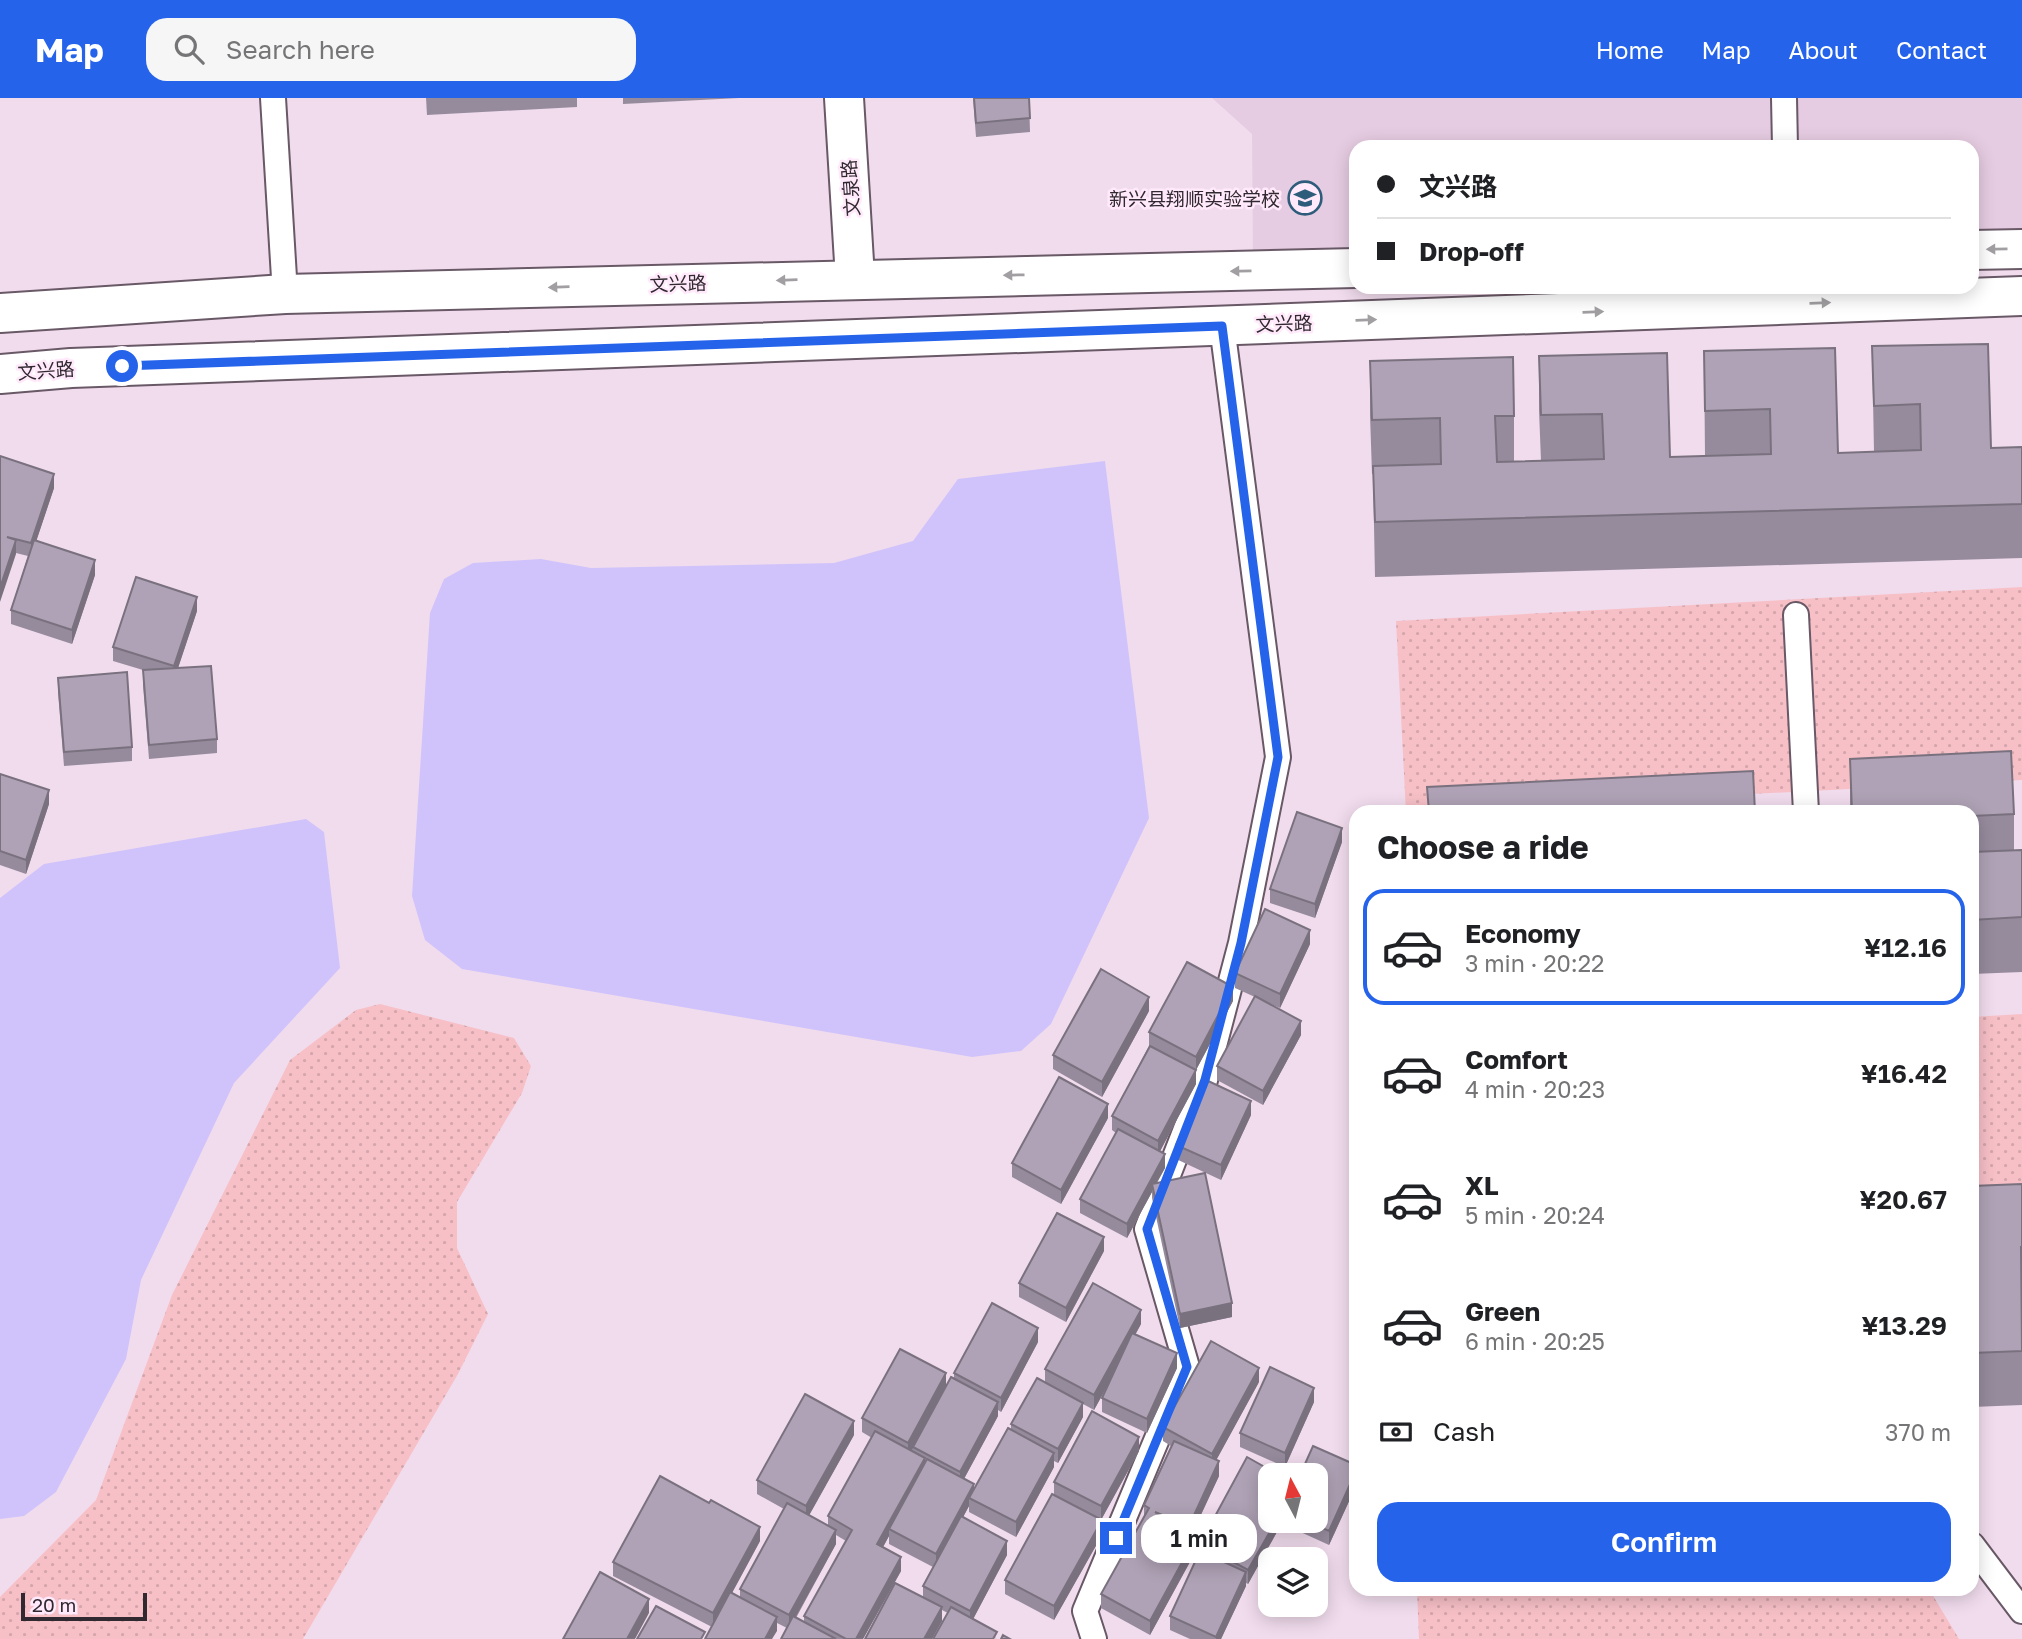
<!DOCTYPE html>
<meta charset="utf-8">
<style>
:root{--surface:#fff;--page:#f6f6f6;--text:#202124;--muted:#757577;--line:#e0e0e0;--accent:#2563eb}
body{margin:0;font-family:"Golos Text","Noto Sans SC",sans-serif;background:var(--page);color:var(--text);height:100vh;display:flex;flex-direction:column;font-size:26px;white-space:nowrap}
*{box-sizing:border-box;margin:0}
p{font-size:23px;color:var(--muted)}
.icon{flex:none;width:38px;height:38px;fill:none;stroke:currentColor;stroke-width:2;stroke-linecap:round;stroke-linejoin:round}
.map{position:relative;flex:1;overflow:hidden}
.panel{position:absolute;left:1349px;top:707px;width:630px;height:791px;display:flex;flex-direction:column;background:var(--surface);border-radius:21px;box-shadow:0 4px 18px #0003}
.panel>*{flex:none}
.guide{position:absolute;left:1349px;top:42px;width:630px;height:154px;border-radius:21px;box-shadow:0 4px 18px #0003;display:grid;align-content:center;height:154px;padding:0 28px;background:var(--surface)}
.needle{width:46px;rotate:353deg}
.buttons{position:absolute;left:1258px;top:1365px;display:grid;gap:14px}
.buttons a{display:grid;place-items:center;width:70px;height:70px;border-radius:14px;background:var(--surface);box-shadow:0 4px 18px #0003;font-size:35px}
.scale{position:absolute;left:21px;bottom:18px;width:126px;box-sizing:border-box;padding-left:7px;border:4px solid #312930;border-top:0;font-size:19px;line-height:24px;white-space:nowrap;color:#312930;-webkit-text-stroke:5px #ffe9fb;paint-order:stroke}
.end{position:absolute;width:32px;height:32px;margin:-16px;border:9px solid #2563eb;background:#fff;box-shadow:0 0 0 4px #fff}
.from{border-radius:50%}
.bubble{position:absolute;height:49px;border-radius:21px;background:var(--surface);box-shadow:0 4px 18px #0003;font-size:23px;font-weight:600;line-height:49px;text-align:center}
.guide b{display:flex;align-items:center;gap:24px;height:66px;font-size:26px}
.guide b+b{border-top:2px solid var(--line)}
.guide i{width:18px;height:18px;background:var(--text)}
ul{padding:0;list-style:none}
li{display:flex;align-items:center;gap:21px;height:116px;margin:0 14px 10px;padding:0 14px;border:4px solid transparent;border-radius:21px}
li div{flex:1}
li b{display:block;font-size:26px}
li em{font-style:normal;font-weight:600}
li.active{border-color:var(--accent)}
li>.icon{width:63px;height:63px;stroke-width:1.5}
h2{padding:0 28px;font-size:32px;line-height:84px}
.pay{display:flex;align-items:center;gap:18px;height:77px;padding:0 28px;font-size:26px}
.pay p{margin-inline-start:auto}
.action{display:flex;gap:14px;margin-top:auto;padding:14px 28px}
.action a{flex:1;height:80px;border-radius:21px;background:var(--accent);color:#fff;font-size:28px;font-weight:600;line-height:80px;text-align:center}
header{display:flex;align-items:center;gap:42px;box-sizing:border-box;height:98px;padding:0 35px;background:var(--accent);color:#fff}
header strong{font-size:33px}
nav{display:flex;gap:38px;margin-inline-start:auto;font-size:24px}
.search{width:490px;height:63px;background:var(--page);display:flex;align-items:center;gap:18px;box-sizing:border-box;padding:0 24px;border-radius:21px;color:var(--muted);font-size:26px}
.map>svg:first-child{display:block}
.built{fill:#e6cce2}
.grass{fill:url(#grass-dots)}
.water{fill:#d0c3fb}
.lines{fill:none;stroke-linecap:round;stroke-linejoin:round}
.service-casing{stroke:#695866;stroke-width:28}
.minor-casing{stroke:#695866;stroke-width:42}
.tertiary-casing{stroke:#695866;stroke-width:42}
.service{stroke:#fff;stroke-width:24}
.minor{stroke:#fff;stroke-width:38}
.tertiary{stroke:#fff;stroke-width:38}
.wall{fill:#968b9d;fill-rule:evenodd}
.shaded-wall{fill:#7a717f}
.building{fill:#afa2b6;stroke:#7a717f;stroke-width:2}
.oneway{fill:#a29fa2}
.route{stroke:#2563eb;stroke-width:9}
.labels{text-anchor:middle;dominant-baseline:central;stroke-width:5;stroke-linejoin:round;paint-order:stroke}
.street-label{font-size:19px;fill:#312930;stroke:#ffe9fb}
.poi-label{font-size:19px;fill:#312930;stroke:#ffe9fb;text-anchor:end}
</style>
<header>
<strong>Map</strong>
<div class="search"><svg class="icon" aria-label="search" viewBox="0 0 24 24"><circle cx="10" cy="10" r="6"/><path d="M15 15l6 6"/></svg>Search here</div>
<nav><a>Home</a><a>Map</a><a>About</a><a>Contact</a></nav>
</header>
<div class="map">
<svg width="2022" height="1541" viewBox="0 0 2022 1541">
<defs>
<pattern id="grass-dots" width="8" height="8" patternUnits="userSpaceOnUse" patternTransform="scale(1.75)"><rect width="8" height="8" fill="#f7c0c7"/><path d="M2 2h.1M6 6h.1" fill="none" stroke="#d4a5ab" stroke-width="1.8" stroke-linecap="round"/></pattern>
</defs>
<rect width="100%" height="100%" fill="#f1dced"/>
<path class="built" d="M1212,0H2022V151L1972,152V49H1356V170L1253,172L1252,36Z"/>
<g class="grass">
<path d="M2022,489V682L1406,714L1396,523Z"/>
<path d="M380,906L514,940L531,968L522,995L457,1104V1150L488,1216L458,1276L303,1541H0V1499L96,1402L172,1197L290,962L356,912Z"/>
<path d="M2022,916V1110L1972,1113V919Z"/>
<path d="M1417,1491H1929L1959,1541H1419Z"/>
</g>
<g class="water">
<path d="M1105,363L1149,720L1051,926L1021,953L972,959L462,871L425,842L412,798L430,515L444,481L473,465L541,461L591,470L834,465L913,443L958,381Z"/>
<path d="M306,721L324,734L340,870L234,985L141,1182L126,1261L56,1394L24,1418L0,1421V800L44,766Z"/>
</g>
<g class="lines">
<defs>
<g id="service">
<path d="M273,0L285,196"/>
<path d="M1784,0L1785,49"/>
<path d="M1796,517L1806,714"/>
<path d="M1972,1447L2022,1513"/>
<path d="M1094,1541L1085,1513L1187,1269L1147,1131L1205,982L1241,845L1278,659L1222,228"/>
</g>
<path id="minor" d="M844,0L855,180"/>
<g id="tertiary">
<path d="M1972,152L2022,151"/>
<path d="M0,215L285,196L1356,170"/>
<path d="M0,276L71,270L2022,198"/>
</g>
</defs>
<use href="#service" class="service-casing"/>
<use href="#minor" class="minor-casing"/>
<use href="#tertiary" class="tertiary-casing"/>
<use href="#service" class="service"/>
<use href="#minor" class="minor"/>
<use href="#tertiary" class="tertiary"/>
</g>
<g class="wall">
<path d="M426,0H577V9L427,17Z"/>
<path d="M623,0H739L623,6Z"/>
<path d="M973,0H1029L1030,34L976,39Z"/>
<path d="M1872,248L1991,350L2022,349V460L1375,479L1373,376H1372L1370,317V263L1514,318V364L1541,363L1539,312V258L1670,359L1705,358L1704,253L1838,355L1874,354Z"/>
<path d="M0,358L54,390L36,443L95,477L72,546L11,526V512L28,458L16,455Z"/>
<path d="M197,513L178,570L217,641V655L149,661L143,587V572L113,563V549Z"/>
<path d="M58,580L132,649V663L64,668L58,594Z"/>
<path d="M1850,661L2014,716V753L2022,752V874L1972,876V714H1850Z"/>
<path d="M0,676L49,706L26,776L0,767Z"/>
<path d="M1342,744L1315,820L1270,805V791Z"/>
<path d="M1310,846L1280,910L1266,904L1301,937L1263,1007L1217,982V968L1255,899L1235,890V875Z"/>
<path d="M1233,903L1196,972V986L1160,1053L1165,1070L1157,1085L1232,1219L1180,1230L1152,1100V1094L1127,1140L1080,1115V1101L1116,1035L1112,1032V1018L1149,948V934Z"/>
<path d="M1149,913L1102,999L1053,971V957Z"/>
<path d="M1251,1017L1221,1082L1176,1061V1047Z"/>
<path d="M1108,1020L1061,1106L1012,1079V1065Z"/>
<path d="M2022,1086V1307L1972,1309V1088Z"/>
<path d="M1104,1153L1066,1224L1019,1199V1185Z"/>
<path d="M1141,1226L1135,1237L1177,1270L1147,1335L1102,1314V1300L1108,1287L1094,1312L1083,1306V1319L1058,1365L1054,1363V1369L1016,1439L969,1414V1408L963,1419L1007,1457L973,1521L997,1541L942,1512V1523L932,1541H865L923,1499V1488L933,1469L889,1446V1438L883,1449L901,1473L863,1541H781L787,1530L777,1525V1533L712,1529L613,1478V1464L760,1443L732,1495L740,1499V1491L784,1411L757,1396V1382L854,1337L809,1417L828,1427V1418L872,1340L862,1334V1320L946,1288L954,1280V1275L1038,1244L1001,1314L998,1312V1318L964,1381L974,1392L1011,1332V1326L1045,1284V1271ZM836,1437L846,1443L804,1518V1524L796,1520L836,1446Z"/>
<path d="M1259,1284L1216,1362L1219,1378L1193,1434L1197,1451L1150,1537L1101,1510V1496L1144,1419V1407L1171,1348L1163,1343V1329Z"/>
<path d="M1314,1304L1285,1369L1240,1349V1335Z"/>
<path d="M1139,1353L1101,1422L1102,1437L1054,1522L1005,1496V1482L1054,1397V1384Z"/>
<path d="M1356,1367V1388L1329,1447L1283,1426V1423L1248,1486L1246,1485V1488L1221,1541H1190L1170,1532V1518L1200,1455V1446L1270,1423H1316Z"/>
</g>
<g class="shaded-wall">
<path d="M54,376V390L31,459V445Z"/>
<path d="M16,442V456L0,504V490Z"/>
<path d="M95,462V477L72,546V532Z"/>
<path d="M197,499V513L174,582V568Z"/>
<path d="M49,692V706L26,776V762Z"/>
<path d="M1342,730V744L1315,820V806Z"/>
<path d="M1310,832V846L1280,910V896Z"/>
<path d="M1233,889V903L1196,972V986L1158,1057V1043L1196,973V959Z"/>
<path d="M1149,899V913L1102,999V984Z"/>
<path d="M1301,923V937L1263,1007V993Z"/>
<path d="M1251,1003V1017L1221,1082V1067Z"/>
<path d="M1108,1006V1020L1061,1106V1092Z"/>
<path d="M1165,1056V1070L1153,1091L1152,1086V1094L1127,1140V1126Z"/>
<path d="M1104,1139V1153L1066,1224V1210Z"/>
<path d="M1232,1205V1219L1180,1230V1216Z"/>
<path d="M1141,1212V1226L1094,1312V1297Z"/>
<path d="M1038,1230V1244L1001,1314V1300Z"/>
<path d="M1177,1255V1270L1147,1335V1321Z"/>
<path d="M1259,1270V1284L1212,1370V1356Z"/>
<path d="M946,1275V1289L908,1359V1345Z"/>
<path d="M1314,1290V1304L1285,1369V1355Z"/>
<path d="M998,1304V1318L960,1388V1374Z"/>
<path d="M1083,1305V1319L1058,1365V1351Z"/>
<path d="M854,1323V1337L806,1423V1408Z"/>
<path d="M1139,1339V1353L1101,1422V1408Z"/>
<path d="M1054,1355V1369L1016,1439V1424Z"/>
<path d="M925,1360V1374L889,1431V1438L877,1460V1446Z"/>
<path d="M1219,1363V1378L1189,1442V1428Z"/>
<path d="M1356,1373V1388L1329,1447V1433Z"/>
<path d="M974,1386V1400H969V1408L936,1470V1456Z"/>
<path d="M1102,1422V1437L1054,1522V1508Z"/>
<path d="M1276,1423H1283L1248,1486V1472Z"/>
<path d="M760,1429V1443L713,1530V1515Z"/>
<path d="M836,1432V1446L789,1531V1517Z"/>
<path d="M1197,1437V1451L1150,1537V1523Z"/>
<path d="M1007,1443V1457L970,1527V1513Z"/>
<path d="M901,1459V1473L863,1541H856Z"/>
<path d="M1246,1474V1488L1221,1541H1216V1539Z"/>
<path d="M649,1501V1515L635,1541H627Z"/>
<path d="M942,1509V1523L932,1541H924Z"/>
<path d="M777,1519V1533L772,1541H765Z"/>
</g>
<g class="building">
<path d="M974,0H1029L1030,20L976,25Z"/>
<path d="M1988,246L1991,350L2022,349V406L1375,424L1373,368L1441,366L1440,320L1372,322L1370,263L1513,259L1514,318H1495L1497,364L1604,361L1602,316L1541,317L1539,258L1667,255L1670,359L1771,356L1770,311L1705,313L1704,253L1835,250L1838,355L1921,352L1920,306L1874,308L1872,248Z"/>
<path d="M0,358L54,376L31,445L7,439L16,442L0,490Z"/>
<path d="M34,442L95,462L72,532L11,512Z"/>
<path d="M136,479L197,499L174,568L113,549Z"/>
<path d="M211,568L217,641L149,647L143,572Z"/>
<path d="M127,574L132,649L64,654L58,580Z"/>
<path d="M2011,653L2014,716L1972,718V714H1852L1850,661Z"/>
<path d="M1753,673L1755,714H1429L1427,689Z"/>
<path d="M0,676L49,692L26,762L0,753Z"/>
<path d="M1297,714L1342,730L1315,806L1270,791Z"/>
<path d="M2022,752V819L1972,822V754Z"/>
<path d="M1265,811L1310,832L1280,896L1235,875Z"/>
<path d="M1187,864L1233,889L1196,959L1149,934Z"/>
<path d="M1101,871L1149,899L1102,984L1053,957Z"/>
<path d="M1255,898L1301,923L1263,993L1217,968Z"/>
<path d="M1150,948L1196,972L1158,1043L1112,1018Z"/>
<path d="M1059,979L1108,1006L1061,1092L1012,1065Z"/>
<path d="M1206,982L1251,1003L1221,1067L1176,1047Z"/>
<path d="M1118,1031L1165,1056L1127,1126L1080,1101Z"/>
<path d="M1205,1075L1232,1205L1180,1216L1152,1086Z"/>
<path d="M2022,1086V1149H2021L2022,1253L1972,1255V1088Z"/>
<path d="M1057,1115L1104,1139L1066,1210L1019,1185Z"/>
<path d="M1093,1185L1141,1212L1094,1297L1045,1271Z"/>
<path d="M992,1205L1038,1230L1001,1300L954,1275Z"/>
<path d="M1132,1235L1177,1255L1147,1321L1102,1300Z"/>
<path d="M1211,1243L1259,1270L1212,1356L1163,1329Z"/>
<path d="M900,1251L946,1275L908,1345L862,1320Z"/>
<path d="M1270,1269L1314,1290L1285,1355L1240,1335Z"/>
<path d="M951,1279L998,1304L960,1374L913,1349Z"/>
<path d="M1037,1280L1083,1305L1058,1351L1011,1326Z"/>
<path d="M805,1296L854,1323L806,1408L757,1382Z"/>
<path d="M1092,1313L1139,1339L1101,1408L1054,1384Z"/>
<path d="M1008,1330L1054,1355L1016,1424L969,1400Z"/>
<path d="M875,1333L925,1360L877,1446L901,1459L856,1541H846L804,1518L852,1432L828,1418Z"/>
<path d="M1174,1343L1219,1363L1189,1428L1155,1414L1197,1437L1150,1523L1101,1496L1149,1410L1144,1407Z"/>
<path d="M1313,1348L1356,1367V1373L1329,1433L1307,1423H1316V1377H1300Z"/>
<path d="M1247,1359L1279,1377H1270V1423H1276L1248,1472L1200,1446Z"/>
<path d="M927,1361L974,1386L936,1456L889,1431Z"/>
<path d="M660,1378L709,1405L711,1402L760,1429L713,1515L613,1464Z"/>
<path d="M1052,1396L1102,1422L1054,1508L1005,1482Z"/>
<path d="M787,1405L836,1432L789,1517L740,1491Z"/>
<path d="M961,1418L1007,1443L970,1513L923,1488Z"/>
<path d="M1200,1453L1246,1474L1216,1539L1170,1518Z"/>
<path d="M600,1474L649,1501L627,1541H563Z"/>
<path d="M895,1485L942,1509L924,1541H865Z"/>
<path d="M730,1494L777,1519L765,1541H705Z"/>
<path d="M656,1508L705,1534L701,1541H637Z"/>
<path d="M951,1509L997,1534L993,1541H933Z"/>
<path d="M793,1518L836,1541H781Z"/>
<path d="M1003,1537L1010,1541H1001Z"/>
</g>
<defs><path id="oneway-solid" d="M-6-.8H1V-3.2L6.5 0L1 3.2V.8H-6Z" transform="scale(1.75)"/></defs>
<g class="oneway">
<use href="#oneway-solid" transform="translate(1997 151) rotate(179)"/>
<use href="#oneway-solid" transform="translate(1241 173) rotate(179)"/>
<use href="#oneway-solid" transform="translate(1014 177) rotate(179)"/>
<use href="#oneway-solid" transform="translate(787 182) rotate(178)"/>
<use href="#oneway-solid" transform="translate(559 189) rotate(178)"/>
<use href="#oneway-solid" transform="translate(1820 205) rotate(-2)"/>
<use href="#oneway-solid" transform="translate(1593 214) rotate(-2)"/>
<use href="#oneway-solid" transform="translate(1366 222) rotate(-2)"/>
</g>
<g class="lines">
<path class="route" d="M122,268L1222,228L1278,659L1241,845L1205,982L1147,1131L1187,1269L1116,1440"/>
</g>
<defs>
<symbol id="school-ring" viewBox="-11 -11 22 22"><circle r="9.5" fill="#ffe9fb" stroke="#2e5d7c" stroke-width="1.5"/><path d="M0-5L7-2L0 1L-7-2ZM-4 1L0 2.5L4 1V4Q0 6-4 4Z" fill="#2e5d7c"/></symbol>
</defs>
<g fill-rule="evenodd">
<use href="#school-ring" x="1286" y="81" width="38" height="38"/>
</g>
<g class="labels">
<g class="street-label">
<text transform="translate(850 90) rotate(-94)">文泉路</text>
<text transform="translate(678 185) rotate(-2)">文兴路</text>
<text transform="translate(1284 225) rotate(-2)">文兴路</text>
<text transform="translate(46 272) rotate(-4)">文兴路</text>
</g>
<g class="poi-label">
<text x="1280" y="100">新兴县翔顺实验学校</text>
</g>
</g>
</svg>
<div class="buttons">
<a><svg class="needle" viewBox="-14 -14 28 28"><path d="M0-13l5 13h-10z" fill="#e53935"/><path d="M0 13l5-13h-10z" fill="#757577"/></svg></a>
<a><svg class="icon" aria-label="layers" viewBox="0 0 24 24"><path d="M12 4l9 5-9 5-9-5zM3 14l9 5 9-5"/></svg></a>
</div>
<div class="scale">20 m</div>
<i class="end from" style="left:122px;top:268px"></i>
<i class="end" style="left:1116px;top:1440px"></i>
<div class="bubble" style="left:1141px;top:1416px;width:116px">1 min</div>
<div class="guide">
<b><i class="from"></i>文兴路</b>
<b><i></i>Drop-off</b>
</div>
<section class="panel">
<h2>Choose a ride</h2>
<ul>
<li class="active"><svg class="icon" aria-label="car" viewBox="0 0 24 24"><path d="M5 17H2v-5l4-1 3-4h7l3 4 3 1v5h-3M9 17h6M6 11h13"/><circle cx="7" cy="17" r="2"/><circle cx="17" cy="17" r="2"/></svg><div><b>Economy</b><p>3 min · 20:22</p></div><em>¥12.16</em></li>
<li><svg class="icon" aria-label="car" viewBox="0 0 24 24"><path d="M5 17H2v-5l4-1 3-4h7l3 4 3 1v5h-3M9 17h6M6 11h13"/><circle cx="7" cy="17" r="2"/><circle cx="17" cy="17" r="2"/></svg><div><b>Comfort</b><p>4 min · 20:23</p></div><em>¥16.42</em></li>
<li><svg class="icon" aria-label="car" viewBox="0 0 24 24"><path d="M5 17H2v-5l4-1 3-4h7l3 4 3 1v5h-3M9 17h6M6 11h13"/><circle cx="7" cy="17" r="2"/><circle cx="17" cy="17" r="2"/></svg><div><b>XL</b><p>5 min · 20:24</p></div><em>¥20.67</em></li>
<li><svg class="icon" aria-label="car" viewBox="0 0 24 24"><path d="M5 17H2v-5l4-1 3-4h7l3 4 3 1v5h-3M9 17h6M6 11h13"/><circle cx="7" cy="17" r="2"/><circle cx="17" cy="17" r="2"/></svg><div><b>Green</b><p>6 min · 20:25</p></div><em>¥13.29</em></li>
</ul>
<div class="pay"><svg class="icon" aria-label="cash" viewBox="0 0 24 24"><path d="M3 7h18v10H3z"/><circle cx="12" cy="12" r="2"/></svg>Cash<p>370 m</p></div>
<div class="action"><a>Confirm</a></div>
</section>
</div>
